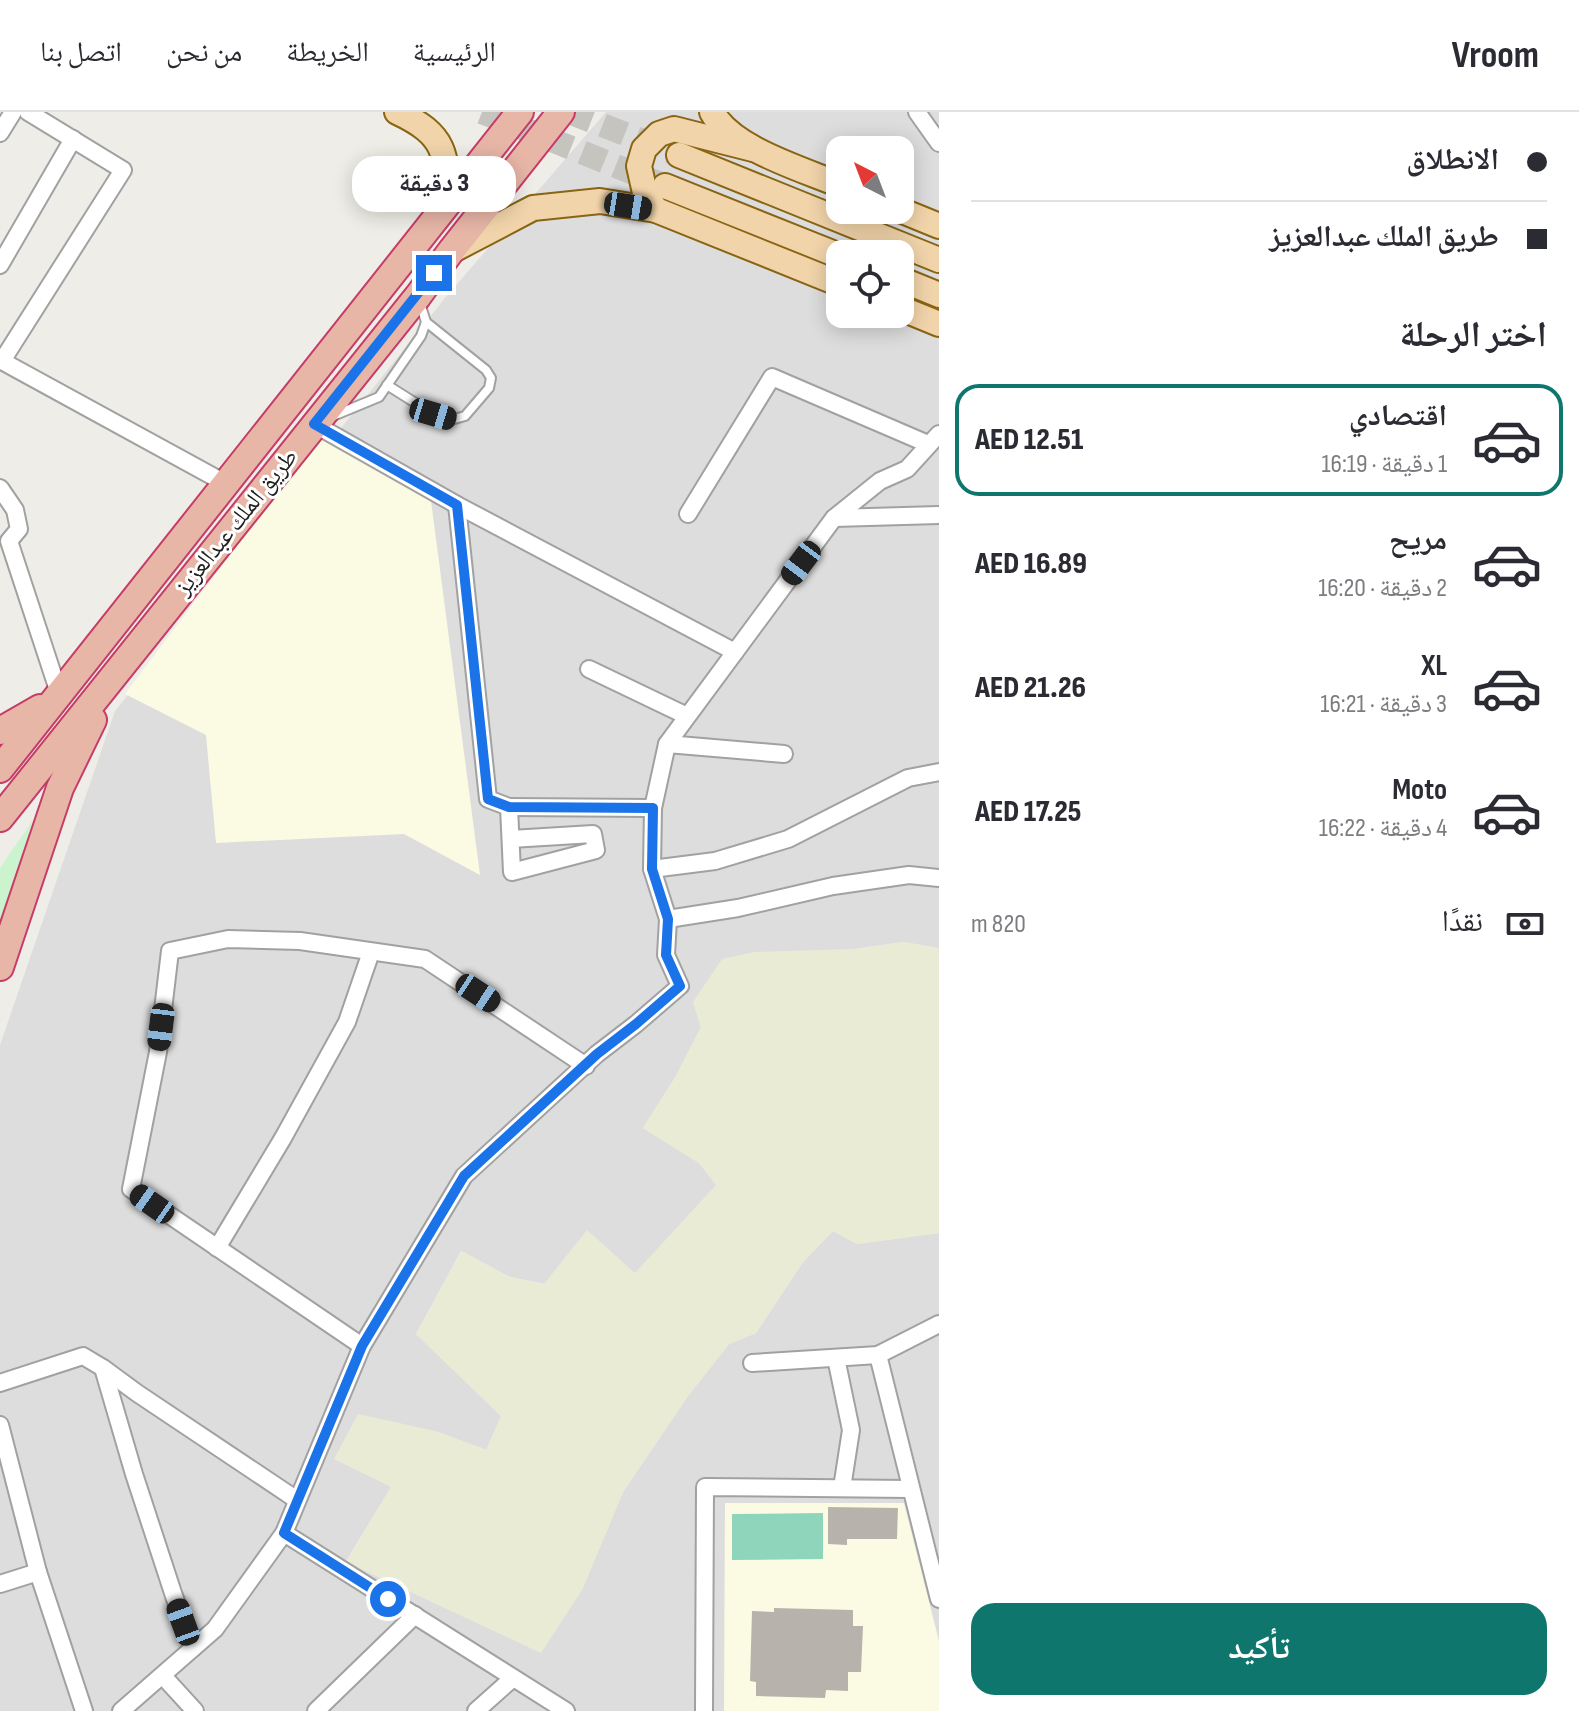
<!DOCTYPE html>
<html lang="ar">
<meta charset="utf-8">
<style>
:root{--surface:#fff;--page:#f7f7f7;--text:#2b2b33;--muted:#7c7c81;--line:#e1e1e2;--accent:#0f766e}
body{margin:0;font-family:"Sofia Sans Condensed","Noto Naskh Arabic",sans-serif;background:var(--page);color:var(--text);direction:rtl;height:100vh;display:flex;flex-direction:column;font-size:30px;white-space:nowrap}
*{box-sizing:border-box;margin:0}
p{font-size:26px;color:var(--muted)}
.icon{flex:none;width:44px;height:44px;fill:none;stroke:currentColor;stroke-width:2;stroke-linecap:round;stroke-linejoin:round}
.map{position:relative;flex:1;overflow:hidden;direction:ltr}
.panel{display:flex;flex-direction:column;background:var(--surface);width:640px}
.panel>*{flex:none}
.top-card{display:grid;align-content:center;height:176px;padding:0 32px;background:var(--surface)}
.needle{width:52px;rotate:318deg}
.controls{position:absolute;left:826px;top:24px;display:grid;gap:16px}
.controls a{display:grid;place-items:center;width:88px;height:88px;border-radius:16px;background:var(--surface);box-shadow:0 4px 20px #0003;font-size:40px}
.end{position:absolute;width:36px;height:36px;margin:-18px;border:10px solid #1a73e8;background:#fff;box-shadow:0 0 0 4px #fff}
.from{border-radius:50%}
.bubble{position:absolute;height:56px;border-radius:24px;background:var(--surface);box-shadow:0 4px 20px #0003;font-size:26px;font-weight:800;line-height:56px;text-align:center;direction:rtl}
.car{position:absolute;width:24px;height:48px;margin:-24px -12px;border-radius:10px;box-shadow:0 0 6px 2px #0007;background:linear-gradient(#222 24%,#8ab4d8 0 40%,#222 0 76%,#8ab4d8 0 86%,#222 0)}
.top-card b{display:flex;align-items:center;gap:28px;height:76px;font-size:30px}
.top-card b+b{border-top:2px solid var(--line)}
.top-card i{width:20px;height:20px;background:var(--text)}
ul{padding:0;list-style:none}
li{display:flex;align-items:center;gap:24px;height:112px;margin:0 16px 12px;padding:0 16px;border:4px solid transparent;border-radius:24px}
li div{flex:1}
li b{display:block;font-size:30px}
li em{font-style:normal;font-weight:800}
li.selected{border-color:var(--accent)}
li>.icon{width:72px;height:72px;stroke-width:1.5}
h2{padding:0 32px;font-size:36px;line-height:96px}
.pay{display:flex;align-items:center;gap:20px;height:88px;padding:0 32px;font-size:30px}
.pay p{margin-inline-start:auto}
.action{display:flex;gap:16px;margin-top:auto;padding:16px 32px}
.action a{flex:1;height:92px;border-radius:24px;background:var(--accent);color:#fff;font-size:32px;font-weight:800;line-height:92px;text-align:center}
header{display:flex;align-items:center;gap:48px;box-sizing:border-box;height:112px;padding:0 40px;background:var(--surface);border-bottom:2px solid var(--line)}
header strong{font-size:38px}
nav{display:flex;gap:44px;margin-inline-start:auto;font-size:28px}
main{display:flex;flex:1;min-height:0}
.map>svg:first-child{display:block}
.residential{fill:#dedddd;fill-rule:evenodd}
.education{fill:#fbfbe4}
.farmland{fill:#e9ebd5}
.park{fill:#caf3ce}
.pitch{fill:#8fd5bb}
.building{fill:#b8b2ad}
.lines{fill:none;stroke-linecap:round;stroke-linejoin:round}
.primary-tunnel{stroke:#c6c4bf;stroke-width:24;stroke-dasharray:24 12;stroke-linecap:butt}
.service-casing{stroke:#a1a1a1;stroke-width:12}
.minor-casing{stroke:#a1a1a1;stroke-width:20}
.primary-casing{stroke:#896412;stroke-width:28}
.trunk-casing{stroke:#c63b68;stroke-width:30}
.service{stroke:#fff;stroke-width:8}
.minor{stroke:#fff;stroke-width:16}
.primary{stroke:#f1d4aa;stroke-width:24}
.trunk{stroke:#e7b6a7;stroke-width:26}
.route{stroke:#1a73e8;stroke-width:10}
.labels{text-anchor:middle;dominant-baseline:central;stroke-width:6;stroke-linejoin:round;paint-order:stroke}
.street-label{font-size:24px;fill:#202020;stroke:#fff}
</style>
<header>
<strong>Vroom</strong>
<nav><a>الرئيسية</a><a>الخريطة</a><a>من نحن</a><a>اتصل بنا</a></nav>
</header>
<main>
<section class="panel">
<div class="top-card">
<b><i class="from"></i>الانطلاق</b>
<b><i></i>طريق الملك عبدالعزيز</b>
</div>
<h2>اختر الرحلة</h2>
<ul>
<li class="selected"><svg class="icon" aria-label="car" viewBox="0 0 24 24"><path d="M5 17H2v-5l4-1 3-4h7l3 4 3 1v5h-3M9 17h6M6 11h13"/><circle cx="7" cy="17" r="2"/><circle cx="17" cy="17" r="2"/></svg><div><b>اقتصادي</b><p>1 دقيقة · 16:19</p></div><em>AED 12.51</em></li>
<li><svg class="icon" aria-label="car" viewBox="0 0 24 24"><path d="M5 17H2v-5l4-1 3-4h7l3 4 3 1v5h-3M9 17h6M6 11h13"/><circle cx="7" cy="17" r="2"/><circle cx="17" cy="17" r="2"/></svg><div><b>مريح</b><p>2 دقيقة · 16:20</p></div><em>AED 16.89</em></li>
<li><svg class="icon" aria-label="car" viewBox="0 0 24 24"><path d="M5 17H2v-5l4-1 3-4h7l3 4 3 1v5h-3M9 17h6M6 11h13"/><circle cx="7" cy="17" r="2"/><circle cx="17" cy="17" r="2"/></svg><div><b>XL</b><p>3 دقيقة · 16:21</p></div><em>AED 21.26</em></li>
<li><svg class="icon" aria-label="car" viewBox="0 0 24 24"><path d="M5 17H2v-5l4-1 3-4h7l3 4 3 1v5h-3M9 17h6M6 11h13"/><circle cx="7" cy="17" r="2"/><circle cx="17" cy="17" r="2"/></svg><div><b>Moto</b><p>4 دقيقة · 16:22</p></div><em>AED 17.25</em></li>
</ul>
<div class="pay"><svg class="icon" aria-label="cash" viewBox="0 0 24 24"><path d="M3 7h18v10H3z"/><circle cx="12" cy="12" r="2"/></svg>نقدًا<p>820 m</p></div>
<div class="action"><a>تأكيد</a></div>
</section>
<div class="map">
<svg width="939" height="1599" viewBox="0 0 939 1599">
<rect width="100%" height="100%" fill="#efede7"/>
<path class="residential" d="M606,0H939V836L903,830L854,837L693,890L701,915L676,964L643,1016L699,1051L717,1073L635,1162L545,1172L510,1165L461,1139L416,1222L501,1304L487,1338L435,1319L391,1375L346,1449L582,1478L623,1380L688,1284L729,1232L756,1221L803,1150L833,1119L857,1132L939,1121V1599H0V933L115,599L445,186ZM840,38H900V98H840ZM840,142H900V202H840Z"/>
<g class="education">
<path d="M320,325L431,389L480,763L404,722L216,731L206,623L125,582Z"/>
<path d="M725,1391H904L939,1529V1599H724Z"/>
</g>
<path class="farmland" d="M903,830L939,836V1121L857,1132L833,1119L803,1150L756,1221L729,1232L688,1284L623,1380L582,1478L541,1541L346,1450L391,1375L334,1347L358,1302L435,1319L486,1338L501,1304L416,1222L462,1139L509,1165L544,1172L587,1118L635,1161L716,1073L699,1051L643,1016L676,964L701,915L693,890L722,847L755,840L854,837Z"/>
<path class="park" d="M33,708L0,812V756Z"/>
<path class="pitch" d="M823,1401V1447L732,1448V1402Z"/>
<g class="building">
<path d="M828,1395L898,1396L897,1427H847V1433L828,1432Z"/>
<path d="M774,1496L853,1498V1514H863L861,1560H848V1579L826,1578L825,1586L756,1584V1570L750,1569L752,1499L774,1500Z"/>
</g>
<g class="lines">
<g class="primary-tunnel">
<path d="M482,0L658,71"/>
<path d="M569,0L679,43"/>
</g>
<defs>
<g id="service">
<path d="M387,273L433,302L451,308L465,304L489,276L491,266L486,258L426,210"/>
<path d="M333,304L379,285L421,224L426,210L420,191"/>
</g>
<g id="minor">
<path d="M917,0L939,31"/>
<path d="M0,21L13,0"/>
<path d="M0,153L73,27"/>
<path d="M0,248L225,371"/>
<path d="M2,249L123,58L28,0"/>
<path d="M314,312L457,393L735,540"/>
<path d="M0,376L15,398L19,417L9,429L59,581"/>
<path d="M457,393L488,687L509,695L512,760L596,738L593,722L511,727"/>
<path d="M688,402L772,265L928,332"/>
<path d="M834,406L939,403"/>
<path d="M589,557L687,604"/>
<path d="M667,632L784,642"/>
<path d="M509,695L653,696"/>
<path d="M652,757L715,749L788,727L908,666L939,660"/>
<path d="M668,807L738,796L833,774L909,763L939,766"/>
<path d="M217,1136L283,1026L347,910L371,840"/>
<path d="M362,1234L131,1077L158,940L170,839L228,827L300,829L425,847L586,954"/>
<path d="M878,1243L939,1487"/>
<path d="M836,1246L851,1318L842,1376"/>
<path d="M752,1251L878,1243L939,1212"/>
<path d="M103,1256L137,1281L297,1388"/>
<path d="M0,1271L83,1244L103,1256L134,1362L174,1484L193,1536"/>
<path d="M0,1313L38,1460L84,1599"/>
<path d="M284,1421L566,1599"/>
<path d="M0,1472L38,1460"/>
<path d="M163,1564L195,1599"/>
<path d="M121,1599L215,1517L284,1421L362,1234L464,1064L597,942L636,912L680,874L666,843L668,807L652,757L653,696L667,632L834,406L880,369L907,357L939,322"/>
<path d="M316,1599L415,1503"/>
<path d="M476,1599L513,1566"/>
<path d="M704,1599L705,1375L910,1377"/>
</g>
<g id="primary">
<path d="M397,0C446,23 447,41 447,91"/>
<path d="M712,0C732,37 802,57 840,73"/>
<path d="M679,43L939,148"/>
<path d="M665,74L840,144"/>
<path d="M656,98L645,81L639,54L644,37L659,22L674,17L753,37"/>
<path d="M900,98L939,114"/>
<path d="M453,138L533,96L600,89L656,98L840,172"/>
<path d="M900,167L939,183"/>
<path d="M900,196L939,212"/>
</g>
<g id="trunk">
<path d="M0,619L40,596"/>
<path d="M0,657L520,0"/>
<path d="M0,706L418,184L451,139L561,0"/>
<path d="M0,855L60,676L93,608"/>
</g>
</defs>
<use href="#service" class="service-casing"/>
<use href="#minor" class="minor-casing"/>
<use href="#primary" class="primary-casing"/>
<use href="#trunk" class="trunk-casing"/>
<use href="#service" class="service"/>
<use href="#minor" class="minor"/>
<use href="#primary" class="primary"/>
<use href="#trunk" class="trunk"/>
</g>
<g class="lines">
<path class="route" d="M388,1487L284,1421L362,1234L464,1064L597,942L636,912L680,874L666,843L668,807L652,757L653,696L509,695L488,687L457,393L314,312L434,161"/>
</g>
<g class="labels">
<g class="street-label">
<text transform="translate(236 410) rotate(-51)">طريق الملك عبدالعزيز</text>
</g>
</g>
</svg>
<div class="controls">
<a><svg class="needle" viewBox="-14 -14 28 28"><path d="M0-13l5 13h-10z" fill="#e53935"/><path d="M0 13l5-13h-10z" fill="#7c7c81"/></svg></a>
<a><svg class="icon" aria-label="locate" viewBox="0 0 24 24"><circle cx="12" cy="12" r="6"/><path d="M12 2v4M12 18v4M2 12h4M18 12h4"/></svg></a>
</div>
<i class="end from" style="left:388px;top:1487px"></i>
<i class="end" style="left:434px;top:161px"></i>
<div class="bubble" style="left:352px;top:44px;width:164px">3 دقيقة</div>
<i class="car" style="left:628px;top:94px;rotate:99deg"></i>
<i class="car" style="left:433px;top:302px;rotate:107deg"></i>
<i class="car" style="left:801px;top:451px;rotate:217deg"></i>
<i class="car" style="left:478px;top:881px;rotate:123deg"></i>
<i class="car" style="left:161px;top:915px;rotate:187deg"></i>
<i class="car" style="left:152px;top:1092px;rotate:305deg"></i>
<i class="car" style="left:183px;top:1510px;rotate:340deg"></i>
</div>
</main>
